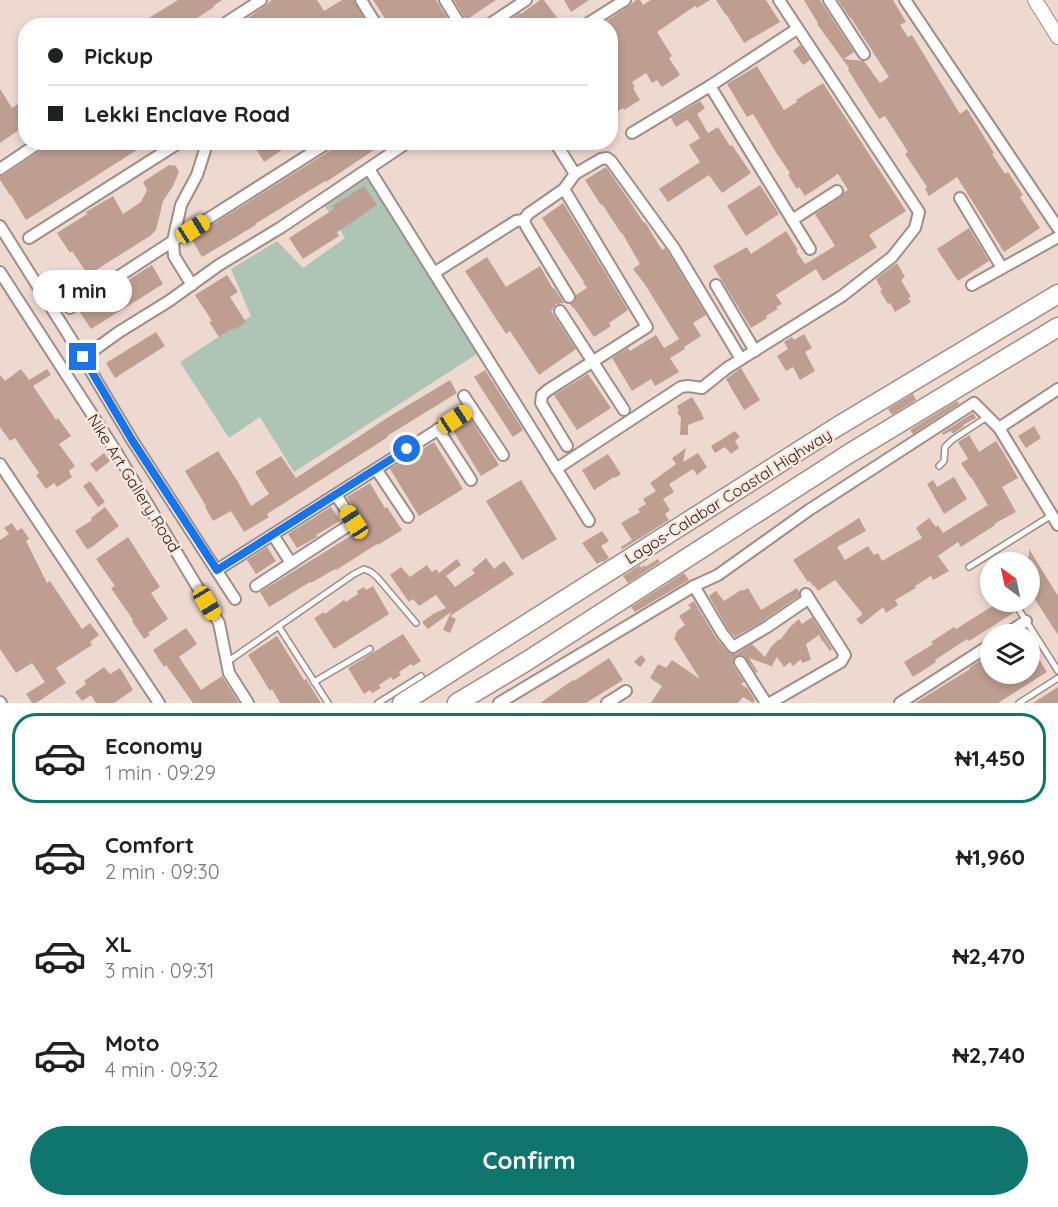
<!DOCTYPE html>
<meta charset="utf-8">
<style>
:root{--surface:#fff;--page:#f2f2f2;--text:#202124;--muted:#757577;--line:#e0e0e0;--accent:#0f766e}
body{margin:0;font-family:Quicksand,sans-serif;background:var(--page);color:var(--text);height:100vh;display:flex;flex-direction:column;font-size:22px;white-space:nowrap}
*{box-sizing:border-box;margin:0}
p{font-size:20px;color:var(--muted)}
.icon{flex:none;width:33px;height:33px;fill:none;stroke:currentColor;stroke-width:2;stroke-linecap:round;stroke-linejoin:round}
.map{position:relative;height:703px;overflow:hidden}
.side{display:flex;flex-direction:column;background:var(--surface);flex:1}
.side>*{flex:none}
.banner{position:absolute;left:18px;top:18px;width:600px;height:132px;border-radius:24px;box-shadow:0 3px 9px #0003;display:grid;align-content:center;height:132px;padding:0 30px;background:var(--surface)}
.needle{width:39px;rotate:327deg}
.tools{position:absolute;left:980px;top:552px;display:grid;gap:12px}
.tools a{display:grid;place-items:center;width:60px;height:60px;border-radius:50%;background:var(--surface);box-shadow:0 3px 9px #0003;font-size:30px}
.end{position:absolute;width:27px;height:27px;margin:-14px;border:8px solid #1a73e8;background:#fff;box-shadow:0 0 0 3px #fff}
.from{border-radius:50%}
.bubble{position:absolute;height:42px;border-radius:21px;background:var(--surface);box-shadow:0 3px 9px #0003;font-size:20px;font-weight:700;line-height:42px;text-align:center}
.car{position:absolute;width:18px;height:36px;margin:-18px -9px;border-radius:8px;box-shadow:0 0 4px 2px #0007;background:linear-gradient(#f5c518 24%,#345 0 40%,#f5c518 0 76%,#345 0 86%,#f5c518 0)}
.banner b{display:flex;align-items:center;gap:21px;height:57px;font-size:22px}
.banner b+b{border-top:2px solid var(--line)}
.banner i{width:15px;height:15px;background:var(--text)}
ul{padding:10px 0 0;list-style:none}
li{display:flex;align-items:center;gap:18px;height:90px;margin:0 12px 9px;padding:0 18px;border:3px solid transparent;border-radius:24px}
li div{flex:1}
li b{display:block;font-size:22px}
li em{font-style:normal;font-weight:700}
li.selected{border-color:var(--accent)}
li>.icon{width:54px;height:54px;stroke-width:1.5}
.primary-button{display:flex;gap:12px;margin-top:auto;padding:12px 30px}
.primary-button a{flex:1;height:69px;border-radius:36px;background:var(--accent);color:#fff;font-size:24px;font-weight:700;line-height:69px;text-align:center}
.map>svg:first-child{display:block}
.green{fill:#aec4b5}
.building{fill:#be9e91}
.lines{fill:none;stroke-linecap:round;stroke-linejoin:round}
.service-casing{stroke:#a08d85;stroke-width:8}
.minor-casing{stroke:#a08d85;stroke-width:14}
.tertiary-casing{stroke:#a08d85;stroke-width:16}
.trunk-casing{stroke:#a08d85;stroke-width:21}
.service{stroke:#fff;stroke-width:5}
.minor{stroke:#fff;stroke-width:10}
.tertiary{stroke:#fff;stroke-width:14}
.trunk{stroke:#fff;stroke-width:18}
.route{stroke:#1a73e8;stroke-width:8}
.labels{text-anchor:middle;dominant-baseline:central;stroke-width:5;stroke-linejoin:round;paint-order:stroke}
.street-label{font-size:16px;fill:#2b2421;stroke:#fbe7de}
</style>
<div class="map">
<svg width="1058" height="703" viewBox="0 0 1058 703">
<rect width="100%" height="100%" fill="#eed9d1"/>
<path class="green" d="M364,173L477,354L294,472L260,417L229,438L180,362L251,316L231,269L277,241L303,268L345,238L323,203Z"/>
<g class="building">
<path d="M178,0H222L213,6L214,7L191,22L190,21L183,26H136Z"/>
<path d="M272,0H317L324,11L342,0H354L368,26H236L265,6Z"/>
<path d="M373,0H436L452,26H390Z"/>
<path d="M454,0H496L466,20Z"/>
<path d="M540,0H544L558,19L550,26H501L520,13L521,14Z"/>
<path d="M564,0H589L571,12Z"/>
<path d="M636,0H640L643,5L651,0H710L697,8L695,6L657,32L672,56L669,58L680,75L662,87L657,80L652,83L646,73L632,82L635,87L633,88L640,100L624,110L623,108L610,116V26H599L629,6Z"/>
<path d="M716,0H766L780,22L744,43L726,14H725Z"/>
<path d="M804,0H820L854,52L844,59L864,61L880,83L889,77L851,18H850L838,0H893L906,22L900,25L908,37L912,35L960,114L967,109L994,153L992,154L1005,174L1008,172L1023,195L1020,197L1040,228L1004,252L957,177L929,196L925,189L927,187L905,154L908,152L901,141L885,116L879,119L848,70L849,68L817,24L818,23Z"/>
<path d="M800,45L810,60L803,65L793,51Z"/>
<path d="M757,66L784,110L797,102L796,100L823,83L906,211L869,235L877,247L823,281L816,269L776,295L782,304L776,307L778,309L766,316L767,318L751,328L713,266L747,247L751,254L786,231L798,250L796,251L805,264L835,246L815,214L841,197L844,192L848,190L838,174L805,196L799,187L797,189L788,175L790,173L777,154L753,114L747,117L727,84Z"/>
<path d="M0,89L12,108L26,99V125L0,143Z"/>
<path d="M700,101L705,108L697,114L708,133L718,127L730,146L732,145L751,173L722,193L709,175L668,202L659,189L700,162L689,145L700,138L690,123L687,120L676,127L671,118Z"/>
<path d="M50,142H93L96,147L104,142H136L140,148L85,183L26,220L11,195H10L0,180V176L4,175L44,148Z"/>
<path d="M252,142H294L264,162Z"/>
<path d="M344,142H386L326,182L325,181L255,224L256,225L202,257L191,238Z"/>
<path d="M169,165L176,166L179,172L173,186L163,201L156,230L150,236L88,275L72,251L70,253L57,233L87,214L86,212L113,196L123,214L141,202L147,190L143,182Z"/>
<path d="M606,167L627,197L644,223L645,222L662,250L665,248L668,252L706,315L693,323L701,336L684,347L685,349L670,358L679,372L655,386L651,379L632,391L612,358L628,348L630,351L656,335L664,348L679,339L644,283L633,269L640,264L622,233H621L602,204L601,205L585,180Z"/>
<path d="M760,185L779,214L746,236L727,206Z"/>
<path d="M364,186L377,205L337,232L339,236L303,259L289,238L334,209L332,206Z"/>
<path d="M563,203L628,310L609,323L611,326L594,337L574,308H573L570,304L575,301L576,295L587,288L583,282H584L542,218Z"/>
<path d="M969,228L989,261L958,281L937,249Z"/>
<path d="M487,257L506,287L540,266L553,289L554,288L564,303L556,304L551,311L576,349L539,375L510,331L506,334L465,271Z"/>
<path d="M897,263L905,277L901,280L911,297L908,298L911,302L895,312L890,303L888,304L880,291L882,290L876,279Z"/>
<path d="M152,265L163,284L91,329L79,311Z"/>
<path d="M227,275L238,292L230,297L246,322L234,330L233,328L219,337L209,322L212,321L195,295Z"/>
<path d="M156,332L165,346L115,378L106,363Z"/>
<path d="M804,334L812,348L805,352L815,371L800,380L793,367L786,371L777,356L788,349L784,342L792,337L794,340Z"/>
<path d="M741,368L760,400L744,410L726,379Z"/>
<path d="M21,369L29,380L47,369L51,375L33,386L56,420L58,418L71,436L59,444L75,466L69,471L72,477L57,487L54,483L46,489L36,475L39,473L15,438L10,441L0,427V375L5,381Z"/>
<path d="M485,370L523,430L513,437L474,377Z"/>
<path d="M588,374L611,408L577,430L554,395Z"/>
<path d="M450,380L457,393L387,436L388,437L330,474L267,514L269,517L244,532L231,511L213,521L205,507L206,506L185,471L218,451L238,482L251,506L269,494L255,472L281,456L296,478L387,418Z"/>
<path d="M913,394L916,400L892,415L888,409Z"/>
<path d="M692,397L701,412L704,419L688,425V435H680L681,418L677,412L679,411L677,406Z"/>
<path d="M957,401L959,404L913,434L910,430Z"/>
<path d="M973,413L976,418L963,425L964,426L953,434L951,431L943,435L942,433Z"/>
<path d="M470,418L499,465L481,476L452,429Z"/>
<path d="M1034,426L1041,438L1026,448L1018,436Z"/>
<path d="M735,431L740,437L735,441L739,448L731,454L725,447L715,453L711,446Z"/>
<path d="M969,435L979,452L996,441L1005,455L1018,478L1002,487L1016,512L994,524L995,525L961,547L958,542L938,556L949,571L933,580L931,576L915,586L916,588L895,600L898,605L886,613L883,607L861,625L856,619L862,615V613L835,580L818,591L814,585L813,586L810,581L808,582L793,560L859,518L866,531L837,547L845,560L868,546L874,555L878,553L882,561L922,538L916,528L929,518L936,527L938,525L943,533L988,505L971,477H970L961,463L968,459L958,442Z"/>
<path d="M434,442L463,489L419,516L390,469Z"/>
<path d="M686,448L683,462L698,453L707,467L697,475L693,469L669,484L674,492L663,499L670,510L665,514L669,520L621,550H622L621,547L632,540L621,523L640,512L638,509L646,504L643,499L656,491L650,483L676,464L672,458Z"/>
<path d="M104,453L110,461L96,472L90,464Z"/>
<path d="M608,454L621,474L615,478L614,477L594,490L582,470Z"/>
<path d="M954,477L967,499L944,514L927,484L933,480L937,487Z"/>
<path d="M521,480L557,539L522,560L486,501Z"/>
<path d="M90,481L105,502L98,507L83,486Z"/>
<path d="M370,483L385,508L387,507L402,530L378,545L377,544L336,570L335,569L311,583L310,582L269,607L260,592L365,527L347,497Z"/>
<path d="M105,507L119,526L89,549V548L87,549L75,531L92,520L91,518Z"/>
<path d="M331,507L340,521L316,535L317,537L297,548L288,534Z"/>
<path d="M12,523L17,531L22,528L29,539L26,541L47,583L50,581L82,629L90,623L99,635L90,642L92,645L56,668L66,683L36,703H32L26,694L45,682L32,663L16,673L0,649V540L9,534L4,528Z"/>
<path d="M602,531L609,541L601,546L609,558L603,562L602,561L597,564L582,543Z"/>
<path d="M128,537L160,587L151,593L168,619L148,633L150,635L144,639L132,621L133,620L111,588L115,586L96,559Z"/>
<path d="M267,547L276,561L256,574L247,560Z"/>
<path d="M1029,549L1058,596V635L1029,590V562H1019L1029,556Z"/>
<path d="M486,558L494,569L504,561L514,574L450,616L456,619L450,633L443,630L451,612L428,629L422,622L433,614L446,608L436,595L419,606L413,599L409,602L390,575L401,567L410,577L427,565L432,572L436,569L439,573L457,559L461,565L446,576L455,587L475,573L472,570Z"/>
<path d="M658,559L660,562L628,583L623,576L640,565L641,568L644,565L645,567Z"/>
<path d="M684,573L689,580L635,612L631,607Z"/>
<path d="M373,586L389,614L334,649L314,618L324,612L325,614L344,600L346,602L358,594L357,591L364,587L366,590Z"/>
<path d="M748,588L761,610L797,588L799,592V596L763,621L735,637L728,629L709,596L716,591L724,601L741,590L742,591Z"/>
<path d="M694,601L716,638L730,654H736L752,644L765,657L770,648L779,639L780,640L791,626L799,619L802,624L812,617L832,649L830,651L823,641H822L819,635L806,644L811,660L802,663L801,659L793,666L790,662L784,667L777,657L772,665L774,667L749,658L758,672L756,673L744,656L739,655L736,656L733,662V665L744,682L741,684L748,689L755,700L753,703L743,697L738,703H651L662,686L650,678L658,664L666,668L672,660L700,679L674,638L676,636L675,635L678,630L685,625L679,616L691,608L688,605Z"/>
<path d="M999,602H1009L1015,612L969,641L967,639L935,660L936,662L913,677L904,662L933,644L931,642L954,627L956,629Z"/>
<path d="M186,628L197,644L179,657L201,690L222,676L239,703H193L166,665L164,667L153,650Z"/>
<path d="M403,634L421,661L413,666L411,664L399,672L401,675L393,680L391,677L379,685L381,688L372,693L370,690L364,694L348,668Z"/>
<path d="M277,636L304,680L306,679L321,703H280L272,689L270,691L248,655Z"/>
<path d="M1029,643L1047,672L998,703H915L970,669L969,668L990,654V674H1029Z"/>
<path d="M641,655L646,660L640,667L634,662Z"/>
<path d="M609,658L623,680L586,703H540L573,680L574,681Z"/>
<path d="M104,667L110,674L120,668L133,690L114,703H96L91,695L82,701L75,692L86,684L84,681Z"/>
<path d="M1058,687V703H1033Z"/>
</g>
<g class="lines">
<defs>
<g id="service">
<path d="M939,466L944,461L945,447L952,440L987,417"/>
<path d="M969,567L1052,515"/>
<path d="M1014,602L1058,671"/>
<path d="M279,627L328,703"/>
<path d="M227,662L354,574L364,569L371,572L377,577L416,623"/>
<path d="M314,682L370,649"/>
<path d="M378,703L421,676"/>
<path d="M1019,703L1058,678"/>
</g>
<g id="minor">
<path d="M361,0L377,26"/>
<path d="M445,0L461,26"/>
<path d="M829,0L864,54"/>
<path d="M905,0L1058,228"/>
<path d="M221,26L261,0"/>
<path d="M487,26L526,0"/>
<path d="M584,26L625,0"/>
<path d="M710,86L810,249"/>
<path d="M632,133L710,86L797,29"/>
<path d="M555,142L575,174L564,189L647,327L548,390L542,395L541,403L567,446"/>
<path d="M0,169L40,142"/>
<path d="M369,169L589,521"/>
<path d="M575,174L601,159L607,158L611,161L674,248L741,359"/>
<path d="M564,189L528,214L524,220L526,226L569,297"/>
<path d="M960,198L1002,268"/>
<path d="M792,220L837,191"/>
<path d="M0,226L83,358L132,440L235,599"/>
<path d="M29,238L180,142"/>
<path d="M0,272L115,450L219,623L229,673L248,703"/>
<path d="M434,273L516,221L524,220"/>
<path d="M192,285L174,256L173,241L181,205L197,175L205,150V142"/>
<path d="M716,285L755,351"/>
<path d="M972,285L1058,237"/>
<path d="M70,308L173,241L329,142"/>
<path d="M560,311L624,410"/>
<path d="M83,358L119,332L169,301L219,265L280,228L408,142"/>
<path d="M1058,389L999,428L1058,525"/>
<path d="M464,396L503,455"/>
<path d="M438,429L471,480"/>
<path d="M0,464L159,703"/>
<path d="M376,469L408,517"/>
<path d="M556,469L681,387L688,386L702,388L727,368L842,296L892,257L915,228L919,212L779,0"/>
<path d="M273,535L291,563"/>
<path d="M217,570L472,408"/>
<path d="M256,586L354,522L336,495"/>
<path d="M694,586L722,633L733,647L767,627L805,601"/>
<path d="M1006,634L1026,621"/>
<path d="M740,662L766,703"/>
<path d="M0,702L1,703"/>
<path d="M499,703L694,586L718,575L809,510L974,403L999,428"/>
<path d="M607,703L626,691"/>
<path d="M770,703L841,662L845,655L806,594"/>
<path d="M900,703L990,645"/>
</g>
<path id="tertiary" d="M1035,0L1058,37"/>
<g id="trunk">
<path d="M402,703L835,428L1058,294"/>
<path d="M457,703L527,661L850,453L1058,327"/>
</g>
</defs>
<use href="#service" class="service-casing"/>
<use href="#minor" class="minor-casing"/>
<use href="#tertiary" class="tertiary-casing"/>
<use href="#trunk" class="trunk-casing"/>
<use href="#service" class="service"/>
<use href="#minor" class="minor"/>
<use href="#tertiary" class="tertiary"/>
<use href="#trunk" class="trunk"/>
</g>
<g class="lines">
<path class="route" d="M83,357L132,440L217,570L407,449"/>
</g>
<g class="labels">
<g class="street-label">
<text transform="translate(134 483) rotate(58)">Nike Art Gallery Road</text>
<text transform="translate(728 496) rotate(-32)">Lagos-Calabar Coastal Highway</text>
</g>
</g>
</svg>
<div class="tools">
<a><svg class="needle" viewBox="-14 -14 28 28"><path d="M0-13l5 13h-10z" fill="#e53935"/><path d="M0 13l5-13h-10z" fill="#757577"/></svg></a>
<a><svg class="icon" aria-label="layers" viewBox="0 0 24 24"><path d="M12 4l9 5-9 5-9-5zM3 14l9 5 9-5"/></svg></a>
</div>
<i class="end from" style="left:407px;top:449px"></i>
<i class="end" style="left:83px;top:357px"></i>
<div class="bubble" style="left:33px;top:270px;width:99px">1 min</div>
<i class="car" style="left:193px;top:229px;rotate:58deg"></i>
<i class="car" style="left:455px;top:419px;rotate:57deg"></i>
<i class="car" style="left:354px;top:522px;rotate:327deg"></i>
<i class="car" style="left:207px;top:603px;rotate:149deg"></i>
<div class="banner">
<b><i class="from"></i>Pickup</b>
<b><i></i>Lekki Enclave Road</b>
</div>
</div>
<section class="side">
<ul>
<li class="selected"><svg class="icon" aria-label="car" viewBox="0 0 24 24"><path d="M5 17H2v-5l4-1 3-4h7l3 4 3 1v5h-3M9 17h6M6 11h13"/><circle cx="7" cy="17" r="2"/><circle cx="17" cy="17" r="2"/></svg><div><b>Economy</b><p>1 min · 09:29</p></div><em>₦1,450</em></li>
<li><svg class="icon" aria-label="car" viewBox="0 0 24 24"><path d="M5 17H2v-5l4-1 3-4h7l3 4 3 1v5h-3M9 17h6M6 11h13"/><circle cx="7" cy="17" r="2"/><circle cx="17" cy="17" r="2"/></svg><div><b>Comfort</b><p>2 min · 09:30</p></div><em>₦1,960</em></li>
<li><svg class="icon" aria-label="car" viewBox="0 0 24 24"><path d="M5 17H2v-5l4-1 3-4h7l3 4 3 1v5h-3M9 17h6M6 11h13"/><circle cx="7" cy="17" r="2"/><circle cx="17" cy="17" r="2"/></svg><div><b>XL</b><p>3 min · 09:31</p></div><em>₦2,470</em></li>
<li><svg class="icon" aria-label="car" viewBox="0 0 24 24"><path d="M5 17H2v-5l4-1 3-4h7l3 4 3 1v5h-3M9 17h6M6 11h13"/><circle cx="7" cy="17" r="2"/><circle cx="17" cy="17" r="2"/></svg><div><b>Moto</b><p>4 min · 09:32</p></div><em>₦2,740</em></li>
</ul>
<div class="primary-button"><a>Confirm</a></div>
</section>
